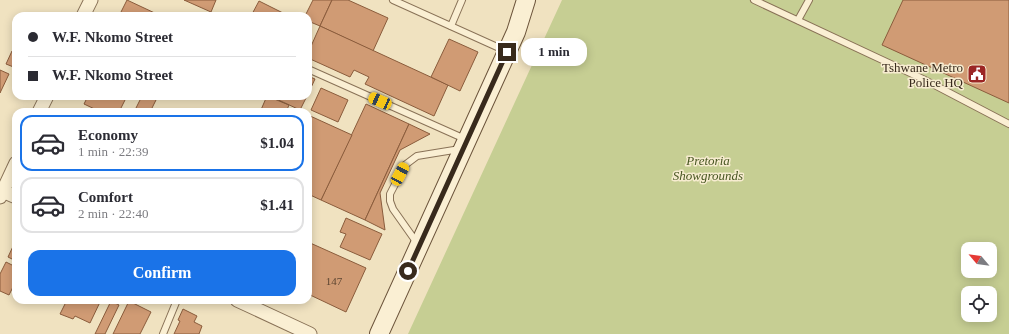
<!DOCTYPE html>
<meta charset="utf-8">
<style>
:root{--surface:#fff;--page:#f2f2f3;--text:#2b2b33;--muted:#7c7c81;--line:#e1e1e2;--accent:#1a73e8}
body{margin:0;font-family:"Times New Roman",serif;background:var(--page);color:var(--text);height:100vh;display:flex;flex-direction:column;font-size:15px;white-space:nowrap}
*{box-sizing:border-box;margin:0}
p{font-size:13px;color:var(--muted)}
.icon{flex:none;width:22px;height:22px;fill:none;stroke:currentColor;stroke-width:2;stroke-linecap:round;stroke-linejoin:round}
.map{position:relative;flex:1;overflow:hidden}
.details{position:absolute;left:12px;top:108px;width:300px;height:196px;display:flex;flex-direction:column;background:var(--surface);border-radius:12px;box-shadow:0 2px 10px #0003}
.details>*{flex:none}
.top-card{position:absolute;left:12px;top:12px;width:300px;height:88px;border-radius:12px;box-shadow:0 2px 10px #0003;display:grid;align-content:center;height:88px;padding:0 16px;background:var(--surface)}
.needle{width:26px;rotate:299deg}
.controls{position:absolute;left:961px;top:242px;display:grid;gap:8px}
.controls a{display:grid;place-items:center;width:36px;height:36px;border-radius:8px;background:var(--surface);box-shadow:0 2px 10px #0003;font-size:20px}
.end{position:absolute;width:18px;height:18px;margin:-9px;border:5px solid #382a1c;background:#fff;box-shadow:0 0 0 2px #fff}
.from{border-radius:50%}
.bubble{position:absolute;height:28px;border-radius:12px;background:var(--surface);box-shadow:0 2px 10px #0003;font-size:13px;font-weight:700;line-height:28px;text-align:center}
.car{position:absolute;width:12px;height:24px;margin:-12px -6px;border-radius:5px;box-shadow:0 0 3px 1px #0007;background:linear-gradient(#f5c518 24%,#345 0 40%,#f5c518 0 76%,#345 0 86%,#f5c518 0)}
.top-card b{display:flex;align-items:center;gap:14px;height:38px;font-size:15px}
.top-card b+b{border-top:1px solid var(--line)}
.top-card i{width:10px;height:10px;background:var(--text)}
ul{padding:7px 0 0;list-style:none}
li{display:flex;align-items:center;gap:12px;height:56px;margin:0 8px 6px;padding:0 8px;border:2px solid var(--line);border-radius:12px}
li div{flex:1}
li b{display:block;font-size:15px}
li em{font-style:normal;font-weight:700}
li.current{border-color:var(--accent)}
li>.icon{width:36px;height:36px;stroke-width:1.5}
.button{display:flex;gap:8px;margin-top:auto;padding:8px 16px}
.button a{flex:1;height:46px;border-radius:12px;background:var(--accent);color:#fff;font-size:16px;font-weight:700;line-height:46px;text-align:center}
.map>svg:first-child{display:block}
.green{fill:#c6ce93;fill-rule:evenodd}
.building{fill:#d09b74;stroke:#8a5c3c}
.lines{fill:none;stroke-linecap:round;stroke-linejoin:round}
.service-casing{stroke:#897257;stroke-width:8}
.minor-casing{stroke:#897257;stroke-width:15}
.secondary-casing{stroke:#6b533a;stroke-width:20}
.service{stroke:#faefd3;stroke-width:6}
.minor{stroke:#faefd3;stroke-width:13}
.secondary{stroke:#faefd3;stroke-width:18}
.route{stroke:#382a1c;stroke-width:5}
.labels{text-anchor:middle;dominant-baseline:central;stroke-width:3;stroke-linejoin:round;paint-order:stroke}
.number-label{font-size:11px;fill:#5e4632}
.poi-label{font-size:13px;fill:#382a1c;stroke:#f7ecd0;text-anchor:end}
.park-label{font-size:13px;font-style:italic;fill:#485622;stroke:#f7ecd0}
</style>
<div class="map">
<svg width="1009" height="334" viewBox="0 0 1009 334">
<rect width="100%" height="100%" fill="#f0e2c0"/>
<path class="green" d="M562,0H1009V334H408ZM968,249H990V271H968ZM968,293H990V315H968Z"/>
<g class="building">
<path d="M127,0L159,15L158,16H119Z"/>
<path d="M184,0H216L211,12Z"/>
<path d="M313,0H332L320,26L308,21V16H305Z"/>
<path d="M332,0H348L388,18L373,51L320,26Z"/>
<path d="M903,0H1009V103L882,45Z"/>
<path d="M259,1L283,13L282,16H251Z"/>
<path d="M320,26L448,85L434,116L365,84L369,77L354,70L350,77L308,58V53Z"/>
<path d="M449,39L478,52L460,91L431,77Z"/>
<path d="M12,51L16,53V68L6,64Z"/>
<path d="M0,70L9,74L0,93Z"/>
<path d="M308,76L315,79L308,94Z"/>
<path d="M321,88L348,100L338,122L311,110Z"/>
<path d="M88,96H121L126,98L119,112H101L84,104Z"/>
<path d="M142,96H147L156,100L150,112H134Z"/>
<path d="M267,96L289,105L286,112H260Z"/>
<path d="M270,96H307L300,110Z"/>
<path d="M366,104L409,124L365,220L321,200Z"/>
<path d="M308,115L352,135L321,200L308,194V174L311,167L308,166Z"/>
<path d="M409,124L430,134L400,150L380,193L385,230L365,220Z"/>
<path d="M346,218L382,234L370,260L340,247L346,234L340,232Z"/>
<path d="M16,240V261L8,257Z"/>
<path d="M308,242L366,268L346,312L308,294Z"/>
<path d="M6,262L16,267V281L9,295L0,291V274Z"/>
<path d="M67,300H101L90,323L75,316L73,319L60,314Z"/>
<path d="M111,301L119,305L105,334H95Z"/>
<path d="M129,301L151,312L140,334H113Z"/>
<path d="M183,309L197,316L194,322L202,326L199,334H174L180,321L178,320Z"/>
</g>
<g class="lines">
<defs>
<g id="service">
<path d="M393,0L506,51"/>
<path d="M754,0L923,79L1009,124"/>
<path d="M798,20L809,0"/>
<path d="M451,26L462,0"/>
<path d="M308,69L465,139"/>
<path d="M417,243L393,209L390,201V194L405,165L417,156L460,149"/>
<path d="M163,334L177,300"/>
</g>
<g id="minor">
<path d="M83,16L91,0"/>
<path d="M39,112L47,96"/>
<path d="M0,190L16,197"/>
<path d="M0,197L16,163"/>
<path d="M237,300L310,334"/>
</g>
<path id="secondary" d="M379,334L516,32L526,0"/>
</defs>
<use href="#service" class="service-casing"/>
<use href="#minor" class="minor-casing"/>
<use href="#secondary" class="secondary-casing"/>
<use href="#service" class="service"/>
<use href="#minor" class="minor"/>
<use href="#secondary" class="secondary"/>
</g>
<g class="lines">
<path class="route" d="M408,271L507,52"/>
</g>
<defs>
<symbol id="civic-square" viewBox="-11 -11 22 22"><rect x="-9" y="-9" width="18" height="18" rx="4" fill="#9b2524" stroke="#f7ecd0"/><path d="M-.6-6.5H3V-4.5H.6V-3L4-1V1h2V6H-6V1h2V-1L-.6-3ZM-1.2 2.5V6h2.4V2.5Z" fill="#fff"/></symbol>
</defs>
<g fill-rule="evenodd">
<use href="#civic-square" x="966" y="63" width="22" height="22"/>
</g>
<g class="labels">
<g class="number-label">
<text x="334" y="281">147</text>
</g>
<g class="poi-label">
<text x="963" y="67">Tshwane Metro<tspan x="963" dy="15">Police HQ</tspan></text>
</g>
<g class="park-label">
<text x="708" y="160">Pretoria<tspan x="708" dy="15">Showgrounds</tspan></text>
</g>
</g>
</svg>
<div class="controls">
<a><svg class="needle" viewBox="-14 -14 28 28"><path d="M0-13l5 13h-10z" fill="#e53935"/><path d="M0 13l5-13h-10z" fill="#7c7c81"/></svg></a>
<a><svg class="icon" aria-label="locate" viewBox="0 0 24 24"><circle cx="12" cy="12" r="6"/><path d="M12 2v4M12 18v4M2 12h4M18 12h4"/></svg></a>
</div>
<i class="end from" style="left:408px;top:271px"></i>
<i class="end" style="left:507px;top:52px"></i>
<div class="bubble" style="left:521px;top:38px;width:66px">1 min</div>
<i class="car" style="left:380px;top:101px;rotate:294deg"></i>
<i class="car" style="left:400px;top:174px;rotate:28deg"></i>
<div class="top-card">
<b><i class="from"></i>W.F. Nkomo Street</b>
<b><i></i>W.F. Nkomo Street</b>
</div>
<section class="details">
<ul>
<li class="current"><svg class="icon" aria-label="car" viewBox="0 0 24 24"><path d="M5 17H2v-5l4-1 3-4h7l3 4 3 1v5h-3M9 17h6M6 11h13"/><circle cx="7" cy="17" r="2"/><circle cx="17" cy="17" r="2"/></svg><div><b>Economy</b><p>1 min · 22:39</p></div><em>$1.04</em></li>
<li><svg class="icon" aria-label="car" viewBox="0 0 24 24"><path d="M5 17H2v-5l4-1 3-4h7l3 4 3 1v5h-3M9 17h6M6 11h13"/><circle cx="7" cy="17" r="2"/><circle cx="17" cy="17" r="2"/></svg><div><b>Comfort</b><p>2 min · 22:40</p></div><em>$1.41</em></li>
</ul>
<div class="button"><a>Confirm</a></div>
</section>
</div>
